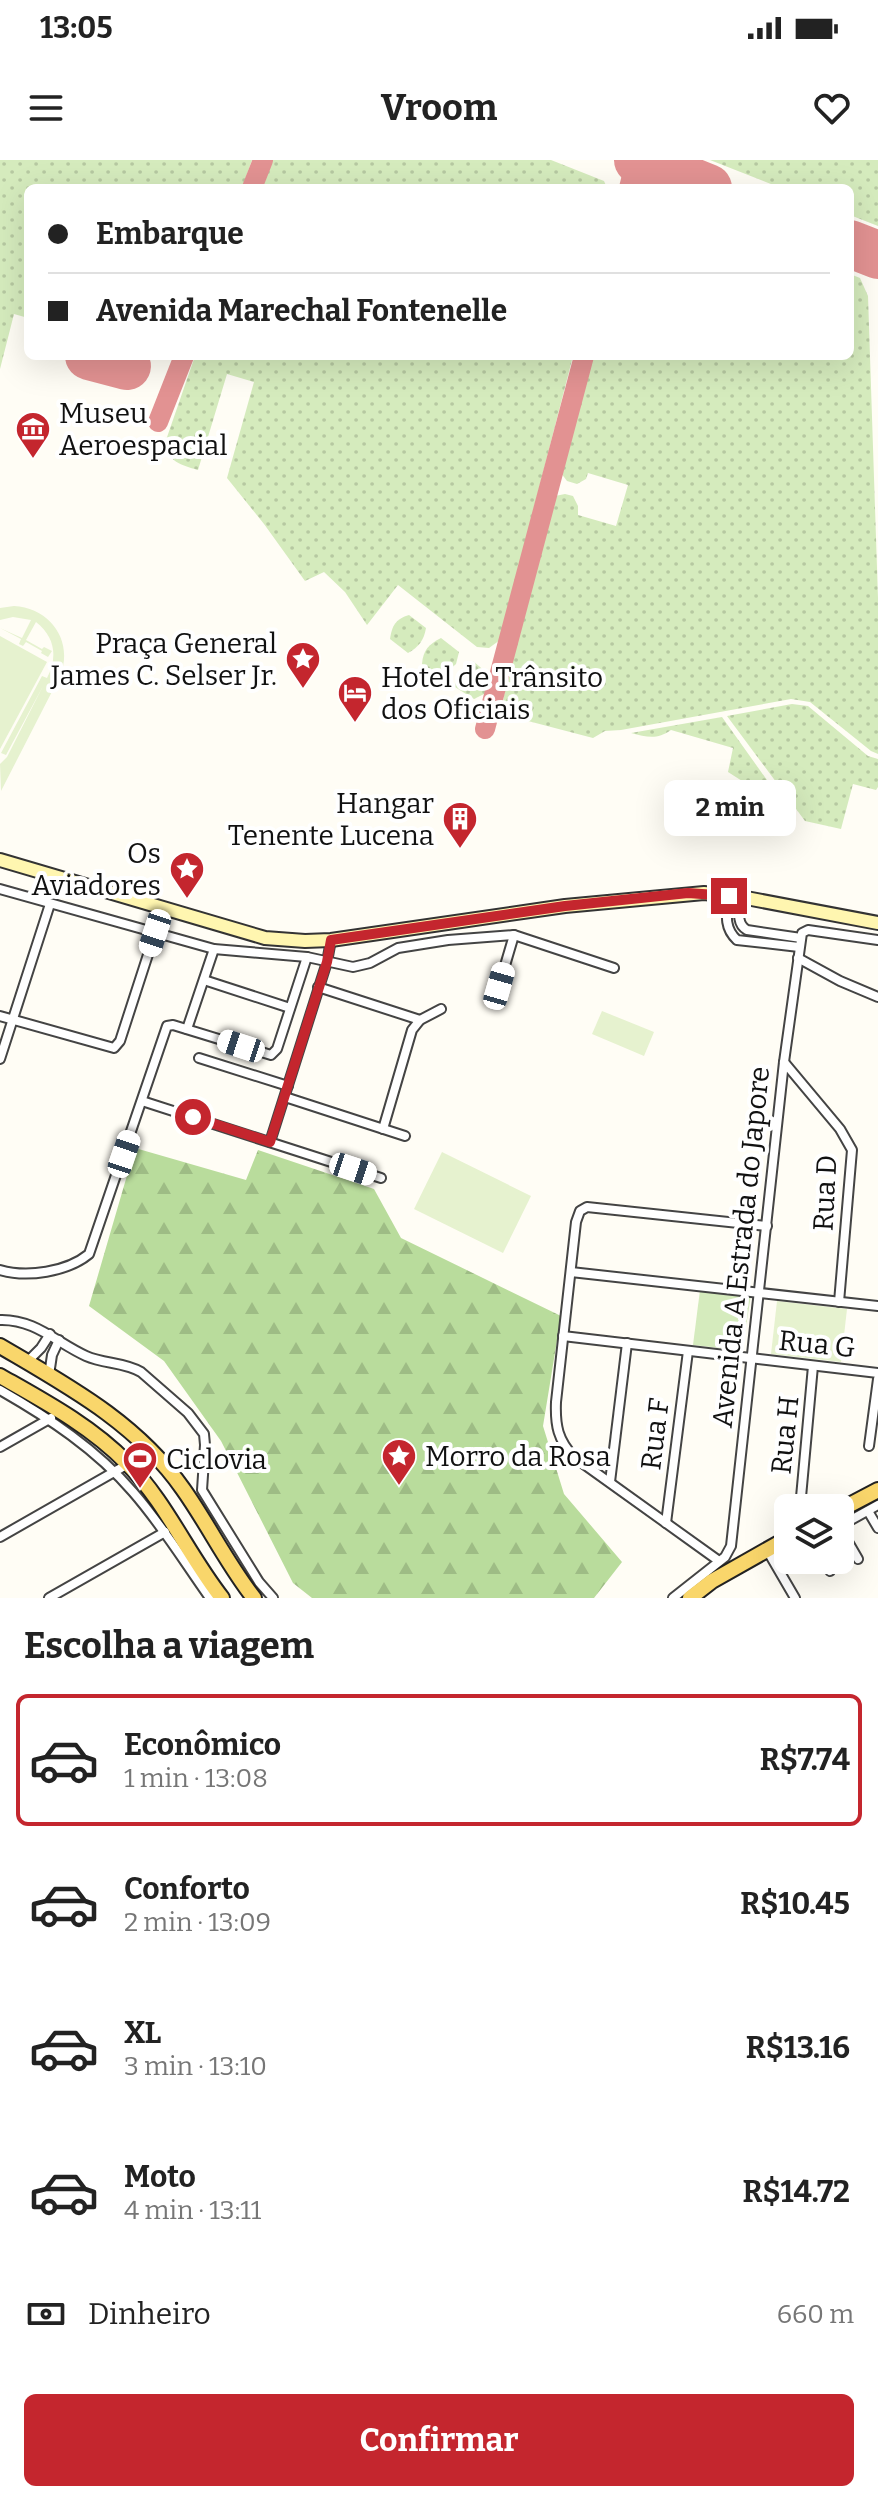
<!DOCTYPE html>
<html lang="pt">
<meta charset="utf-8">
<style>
:root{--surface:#fff;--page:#f2f2f2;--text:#222;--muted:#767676;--line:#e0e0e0;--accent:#c4262e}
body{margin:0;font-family:Bitter,serif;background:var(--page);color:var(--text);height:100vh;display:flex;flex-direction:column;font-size:30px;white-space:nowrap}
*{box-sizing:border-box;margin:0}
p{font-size:26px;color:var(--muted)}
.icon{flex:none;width:44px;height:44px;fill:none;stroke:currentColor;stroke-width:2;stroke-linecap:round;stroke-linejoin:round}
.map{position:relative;height:1438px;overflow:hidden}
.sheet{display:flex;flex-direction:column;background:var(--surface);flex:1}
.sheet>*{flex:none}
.top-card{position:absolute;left:24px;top:24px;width:830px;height:176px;border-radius:12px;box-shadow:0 8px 32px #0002;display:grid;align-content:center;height:176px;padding:0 24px;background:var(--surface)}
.fabs{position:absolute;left:774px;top:1334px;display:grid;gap:16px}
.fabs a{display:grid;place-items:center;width:80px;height:80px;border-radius:12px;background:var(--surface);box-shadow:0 8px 32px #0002;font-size:40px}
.end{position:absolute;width:36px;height:36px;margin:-18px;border:10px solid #c4262e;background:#fff;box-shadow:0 0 0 4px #fff}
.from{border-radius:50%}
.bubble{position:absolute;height:56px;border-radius:12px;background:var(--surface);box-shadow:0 8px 32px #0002;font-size:26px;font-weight:700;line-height:56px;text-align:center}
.car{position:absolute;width:24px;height:48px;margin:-24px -12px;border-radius:10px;box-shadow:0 0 6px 2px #0007;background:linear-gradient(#fff 24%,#345 0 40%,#fff 0 76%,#345 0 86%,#fff 0)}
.top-card b{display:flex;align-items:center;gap:28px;height:76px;font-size:30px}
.top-card b+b{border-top:2px solid var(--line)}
.top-card i{width:20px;height:20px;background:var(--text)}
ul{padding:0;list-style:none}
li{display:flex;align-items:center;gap:24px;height:132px;margin:0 16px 12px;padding:0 8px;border:4px solid transparent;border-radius:12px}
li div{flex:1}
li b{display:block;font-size:30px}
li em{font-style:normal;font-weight:700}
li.selected{border-color:var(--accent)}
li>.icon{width:72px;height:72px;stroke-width:1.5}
h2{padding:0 24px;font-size:36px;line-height:96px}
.pay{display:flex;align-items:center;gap:20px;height:88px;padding:0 24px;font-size:30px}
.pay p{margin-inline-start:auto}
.primary-button{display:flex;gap:16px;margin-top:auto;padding:16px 24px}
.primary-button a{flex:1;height:92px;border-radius:12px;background:var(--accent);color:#fff;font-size:32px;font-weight:700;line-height:92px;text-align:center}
.status{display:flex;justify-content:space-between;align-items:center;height:56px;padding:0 40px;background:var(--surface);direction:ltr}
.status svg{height:22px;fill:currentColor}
header{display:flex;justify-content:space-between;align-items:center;height:104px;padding:0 24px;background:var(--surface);font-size:36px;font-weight:700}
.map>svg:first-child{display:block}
.grass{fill:url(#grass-dots)}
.forest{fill:url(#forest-firs)}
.park{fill:#d5ebbd}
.pitch{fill:#e6f2cf}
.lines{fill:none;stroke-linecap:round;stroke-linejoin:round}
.taxiway{stroke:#e29292;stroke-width:20}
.runway{stroke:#e29292;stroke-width:48}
.minor-casing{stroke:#444;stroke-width:12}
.secondary-casing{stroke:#333;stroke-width:16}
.primary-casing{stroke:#222;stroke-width:18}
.minor{stroke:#fff;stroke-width:8}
.secondary{stroke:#fff6b0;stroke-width:12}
.primary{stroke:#f9d66b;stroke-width:14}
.route{stroke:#c4262e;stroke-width:10}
.labels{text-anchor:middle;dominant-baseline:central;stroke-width:8;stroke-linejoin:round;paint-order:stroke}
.poi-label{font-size:28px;fill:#111;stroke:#fff;text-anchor:start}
.street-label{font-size:28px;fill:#111;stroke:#fff}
</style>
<div class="status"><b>13:05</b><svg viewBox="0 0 49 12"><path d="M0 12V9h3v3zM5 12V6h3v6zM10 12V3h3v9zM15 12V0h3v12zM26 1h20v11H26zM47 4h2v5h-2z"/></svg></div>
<header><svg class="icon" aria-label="menu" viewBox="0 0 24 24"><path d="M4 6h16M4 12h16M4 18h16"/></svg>Vroom<svg class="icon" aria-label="heart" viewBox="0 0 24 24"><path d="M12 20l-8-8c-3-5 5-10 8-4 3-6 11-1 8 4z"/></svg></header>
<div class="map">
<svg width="878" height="1438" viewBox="0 0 878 1438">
<defs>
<pattern id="grass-dots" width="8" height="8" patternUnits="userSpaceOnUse" patternTransform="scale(2)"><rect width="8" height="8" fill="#d5ebbd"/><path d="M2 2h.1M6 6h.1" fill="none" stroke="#b6c8a1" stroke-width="1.8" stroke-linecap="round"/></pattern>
<pattern id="forest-firs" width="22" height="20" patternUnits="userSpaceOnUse" patternTransform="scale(2)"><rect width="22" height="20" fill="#b9dc9c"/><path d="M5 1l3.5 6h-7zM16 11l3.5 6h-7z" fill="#9ebc85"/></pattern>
</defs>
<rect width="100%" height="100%" fill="#fffdf5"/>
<g class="grass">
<path d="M0,0H252L242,28H28V158L14,154L0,209Z"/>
<path d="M271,0H551L604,21L607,28H260Z"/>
<path d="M710,0H878V66L850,55V28H781Z"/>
<path d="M850,114L860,118L868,136L878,438V594L871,591L810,542L791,539L621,570L605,571L593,578L501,554L508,511L555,336L565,334L573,336L578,346V355L616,366L628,325L588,313L586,319L577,324L567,321L561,313L593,196H850Z"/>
<path d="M195,196H573L500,480L489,488L477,487L398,425L367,465L345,432L324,412L305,421L264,364L227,318L254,222L227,214L198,310C181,305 168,302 165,283Z"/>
<path d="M409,455L426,468C424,480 419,487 408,493L390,479C392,465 396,459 409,455Z"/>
<path d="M441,478L459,492L456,504L441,517L422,504C423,490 429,484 441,478Z"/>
<path d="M473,501L487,513L490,523L484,534L474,539L455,527C457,514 462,508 473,501Z"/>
<path d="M792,544L808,546L868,596L878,599V627L876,630L853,624L841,669L805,661L727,556Z"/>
<path d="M722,557L789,651L728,612L733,588L671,570C657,580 647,577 631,573Z"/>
</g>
<path class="forest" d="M135,988L246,1020L258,990L374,1029L401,1078L561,1156L543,1266L564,1334L622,1402L594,1438H312L293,1423L221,1281L164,1201L89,1146Z"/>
<path class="park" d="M700,1130L751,1135L743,1185L738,1190L693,1185Z"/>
<g class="pitch">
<path d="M14,446C51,448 74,482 60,516L1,631L0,604L7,597L43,526L6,595L1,593L42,516L47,518C58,497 55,477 36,462L26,480L42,489L44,487L52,491L48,497L41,493L42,491L26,482L23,486L19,484L21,479L0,468L22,478L31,460L13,457L0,460V448Z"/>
<path d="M0,476L47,502L0,589Z"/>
<path d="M602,851L654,872L644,896L592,874Z"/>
<path d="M442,992L531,1036L503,1093L414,1049Z"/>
<path d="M777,1141L847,1149L841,1202L771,1194Z"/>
</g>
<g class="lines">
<g class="taxiway">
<path d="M252,28L263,0"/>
<path d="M629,28L636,0"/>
<path d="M158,262L184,196"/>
<path d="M485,569L584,196"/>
</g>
<g class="runway">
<path d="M638,0L708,28"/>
<path d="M850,84L878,95"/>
<path d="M89,196L127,206"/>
</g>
<defs>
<g id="minor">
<path d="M0,729L214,789L307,797L353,807L370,803L398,788L448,780L514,775L614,808"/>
<path d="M729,736C727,753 723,767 737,780L799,787"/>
<path d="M741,737C740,749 735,763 747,770L801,778"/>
<path d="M798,798L840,821L878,837"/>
<path d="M204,820L290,848"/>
<path d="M499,826L514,775"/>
<path d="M318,827L420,860"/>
<path d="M0,856L114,888L120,881L155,773"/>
<path d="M187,869L214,789"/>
<path d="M199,898L288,926"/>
<path d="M0,899L50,744"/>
<path d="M784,902L840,969L852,990L839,1142"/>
<path d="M285,937L405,976"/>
<path d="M142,941L381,1018"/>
<path d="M383,969L412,870L420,860L441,849"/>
<path d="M270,982L327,802L331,780"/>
<path d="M0,1110C27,1118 67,1112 89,1094L167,866L173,865L271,895L277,889L307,797"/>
<path d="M571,1112L878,1146"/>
<path d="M0,1160C35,1159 57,1183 86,1196C104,1204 124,1202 141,1212L188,1253L204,1274L205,1285L202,1330L259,1422L273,1438"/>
<path d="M563,1176L878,1213"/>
<path d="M27,1202L41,1188L50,1174"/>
<path d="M49,1215L52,1195L59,1180"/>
<path d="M0,1230C49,1258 96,1289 133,1332C162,1365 185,1403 210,1438"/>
<path d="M869,1286L878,1219"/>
<path d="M0,1287L51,1258"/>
<path d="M610,1322L627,1183"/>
<path d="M800,1348L813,1206"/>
<path d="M868,1351L878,1368"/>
<path d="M666,1363L688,1191"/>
<path d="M840,1366L878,1345"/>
<path d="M840,1368L858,1399"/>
<path d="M0,1377L128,1304"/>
<path d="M767,1390L795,1438"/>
<path d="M824,1400L830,1411"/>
<path d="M719,1401L574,1297C558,1280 555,1266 556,1242L576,1062L580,1051L587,1047L767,1066"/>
<path d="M49,1438L165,1372"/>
<path d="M673,1438L725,1397L731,1386L784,902L802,773L808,770L878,780"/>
</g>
<path id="secondary" d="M0,700L265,778L305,781L331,780L565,746L704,733L741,737L878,763"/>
<g id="primary">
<path d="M0,1186C68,1226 137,1263 183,1329C208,1364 227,1404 254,1438"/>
<path d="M0,1216C44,1241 91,1266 127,1303C166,1342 188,1395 222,1438"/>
<path d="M840,1350L878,1330"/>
<path d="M690,1438L712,1421L788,1378"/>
</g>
</defs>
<use href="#minor" class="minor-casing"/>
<use href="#secondary" class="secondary-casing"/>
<use href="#primary" class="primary-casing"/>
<use href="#minor" class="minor"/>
<use href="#secondary" class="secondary"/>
<use href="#primary" class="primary"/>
</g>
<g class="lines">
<path class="route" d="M193,957L270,982L327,802L331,780L565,746L688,733L729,736"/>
</g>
<defs>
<symbol id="museum-pin" viewBox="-11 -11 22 30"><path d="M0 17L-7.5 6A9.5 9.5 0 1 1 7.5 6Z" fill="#c4262e" stroke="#fff"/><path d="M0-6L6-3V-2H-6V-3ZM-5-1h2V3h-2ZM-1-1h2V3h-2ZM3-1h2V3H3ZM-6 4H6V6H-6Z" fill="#fff"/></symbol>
<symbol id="sight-pin" viewBox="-11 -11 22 30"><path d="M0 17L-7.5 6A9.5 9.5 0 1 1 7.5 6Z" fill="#c4262e" stroke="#fff"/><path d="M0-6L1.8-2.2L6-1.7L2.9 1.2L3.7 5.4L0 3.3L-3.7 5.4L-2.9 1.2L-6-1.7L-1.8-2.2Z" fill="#fff"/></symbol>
<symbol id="hotel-pin" viewBox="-11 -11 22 30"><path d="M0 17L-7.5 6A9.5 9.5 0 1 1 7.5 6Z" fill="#c4262e" stroke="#fff"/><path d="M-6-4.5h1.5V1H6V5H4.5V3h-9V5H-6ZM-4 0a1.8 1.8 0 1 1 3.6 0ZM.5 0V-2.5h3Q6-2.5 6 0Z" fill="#fff"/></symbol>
<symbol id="building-pin" viewBox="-11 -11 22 30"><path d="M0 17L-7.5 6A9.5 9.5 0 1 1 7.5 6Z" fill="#c4262e" stroke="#fff"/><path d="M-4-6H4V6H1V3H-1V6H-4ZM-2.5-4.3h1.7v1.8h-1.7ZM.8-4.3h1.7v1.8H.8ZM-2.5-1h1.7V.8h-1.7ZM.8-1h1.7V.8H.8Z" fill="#fff"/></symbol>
<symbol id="stadium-pin" viewBox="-11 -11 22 30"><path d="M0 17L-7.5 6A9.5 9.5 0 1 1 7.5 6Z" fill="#c4262e" stroke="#fff"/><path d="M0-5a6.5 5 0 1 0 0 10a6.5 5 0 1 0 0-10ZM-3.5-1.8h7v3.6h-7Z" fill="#fff"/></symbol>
</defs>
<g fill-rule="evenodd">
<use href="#museum-pin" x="13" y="249" width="40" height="54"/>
<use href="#sight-pin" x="283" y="479" width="40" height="54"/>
<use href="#hotel-pin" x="335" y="513" width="40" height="54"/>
<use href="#building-pin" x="440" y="639" width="40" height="54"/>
<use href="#sight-pin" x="167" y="689" width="40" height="54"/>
<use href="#sight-pin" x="379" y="1276" width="40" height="54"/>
<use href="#stadium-pin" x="120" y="1279" width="40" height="54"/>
</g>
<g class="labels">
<g class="poi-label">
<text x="59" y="253">Museu<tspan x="59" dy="32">Aeroespacial</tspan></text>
<text x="277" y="483" text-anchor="end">Praça General<tspan x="277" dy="32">James C. Selser Jr.</tspan></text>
<text x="381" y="517">Hotel de Trânsito<tspan x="381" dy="32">dos Oficiais</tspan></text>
<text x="434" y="643" text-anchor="end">Hangar<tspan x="434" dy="32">Tenente Lucena</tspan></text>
<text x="161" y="693" text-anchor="end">Os<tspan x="161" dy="32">Aviadores</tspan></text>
<text x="425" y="1296">Morro da Rosa</text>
<text x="166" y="1299">Ciclovia</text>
</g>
<g class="street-label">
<text transform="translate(825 1033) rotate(-87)">Rua D</text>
<text transform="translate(741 1087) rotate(-84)">Avenida A Estrada do Japore</text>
<text transform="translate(817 1184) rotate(6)">Rua G</text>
<text transform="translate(655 1274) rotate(-83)">Rua F</text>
<text transform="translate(785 1275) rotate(-84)">Rua H</text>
</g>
</g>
</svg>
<div class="fabs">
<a><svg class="icon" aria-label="layers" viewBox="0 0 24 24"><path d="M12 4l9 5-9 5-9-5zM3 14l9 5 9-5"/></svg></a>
</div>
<i class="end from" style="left:193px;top:957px"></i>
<i class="end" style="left:729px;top:736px"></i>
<div class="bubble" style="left:664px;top:620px;width:132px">2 min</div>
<i class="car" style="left:155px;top:773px;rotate:198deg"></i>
<i class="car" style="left:499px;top:826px;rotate:16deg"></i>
<i class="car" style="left:241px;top:886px;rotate:288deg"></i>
<i class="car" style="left:124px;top:994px;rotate:19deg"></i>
<i class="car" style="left:353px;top:1009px;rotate:108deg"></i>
<div class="top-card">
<b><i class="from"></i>Embarque</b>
<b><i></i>Avenida Marechal Fontenelle</b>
</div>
</div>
<section class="sheet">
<h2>Escolha a viagem</h2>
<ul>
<li class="selected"><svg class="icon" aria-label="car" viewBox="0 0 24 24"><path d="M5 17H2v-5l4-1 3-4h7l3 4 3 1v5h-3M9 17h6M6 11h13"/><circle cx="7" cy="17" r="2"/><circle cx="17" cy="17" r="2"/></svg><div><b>Econômico</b><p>1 min · 13:08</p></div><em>R$7.74</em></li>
<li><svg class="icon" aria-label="car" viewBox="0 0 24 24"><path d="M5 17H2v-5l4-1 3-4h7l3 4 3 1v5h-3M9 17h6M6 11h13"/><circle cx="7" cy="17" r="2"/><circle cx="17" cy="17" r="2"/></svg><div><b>Conforto</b><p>2 min · 13:09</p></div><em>R$10.45</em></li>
<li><svg class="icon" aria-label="car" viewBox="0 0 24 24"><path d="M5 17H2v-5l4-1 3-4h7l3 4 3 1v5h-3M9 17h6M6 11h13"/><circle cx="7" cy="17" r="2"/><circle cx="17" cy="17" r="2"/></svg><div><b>XL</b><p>3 min · 13:10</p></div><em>R$13.16</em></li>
<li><svg class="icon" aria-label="car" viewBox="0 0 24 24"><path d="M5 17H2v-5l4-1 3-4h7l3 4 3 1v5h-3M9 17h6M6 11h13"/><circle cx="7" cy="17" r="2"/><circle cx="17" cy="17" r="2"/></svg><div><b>Moto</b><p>4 min · 13:11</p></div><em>R$14.72</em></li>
</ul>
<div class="pay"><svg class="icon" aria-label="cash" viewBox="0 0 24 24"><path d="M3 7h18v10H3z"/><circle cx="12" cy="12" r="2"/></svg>Dinheiro<p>660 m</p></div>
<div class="primary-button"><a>Confirmar</a></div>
</section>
